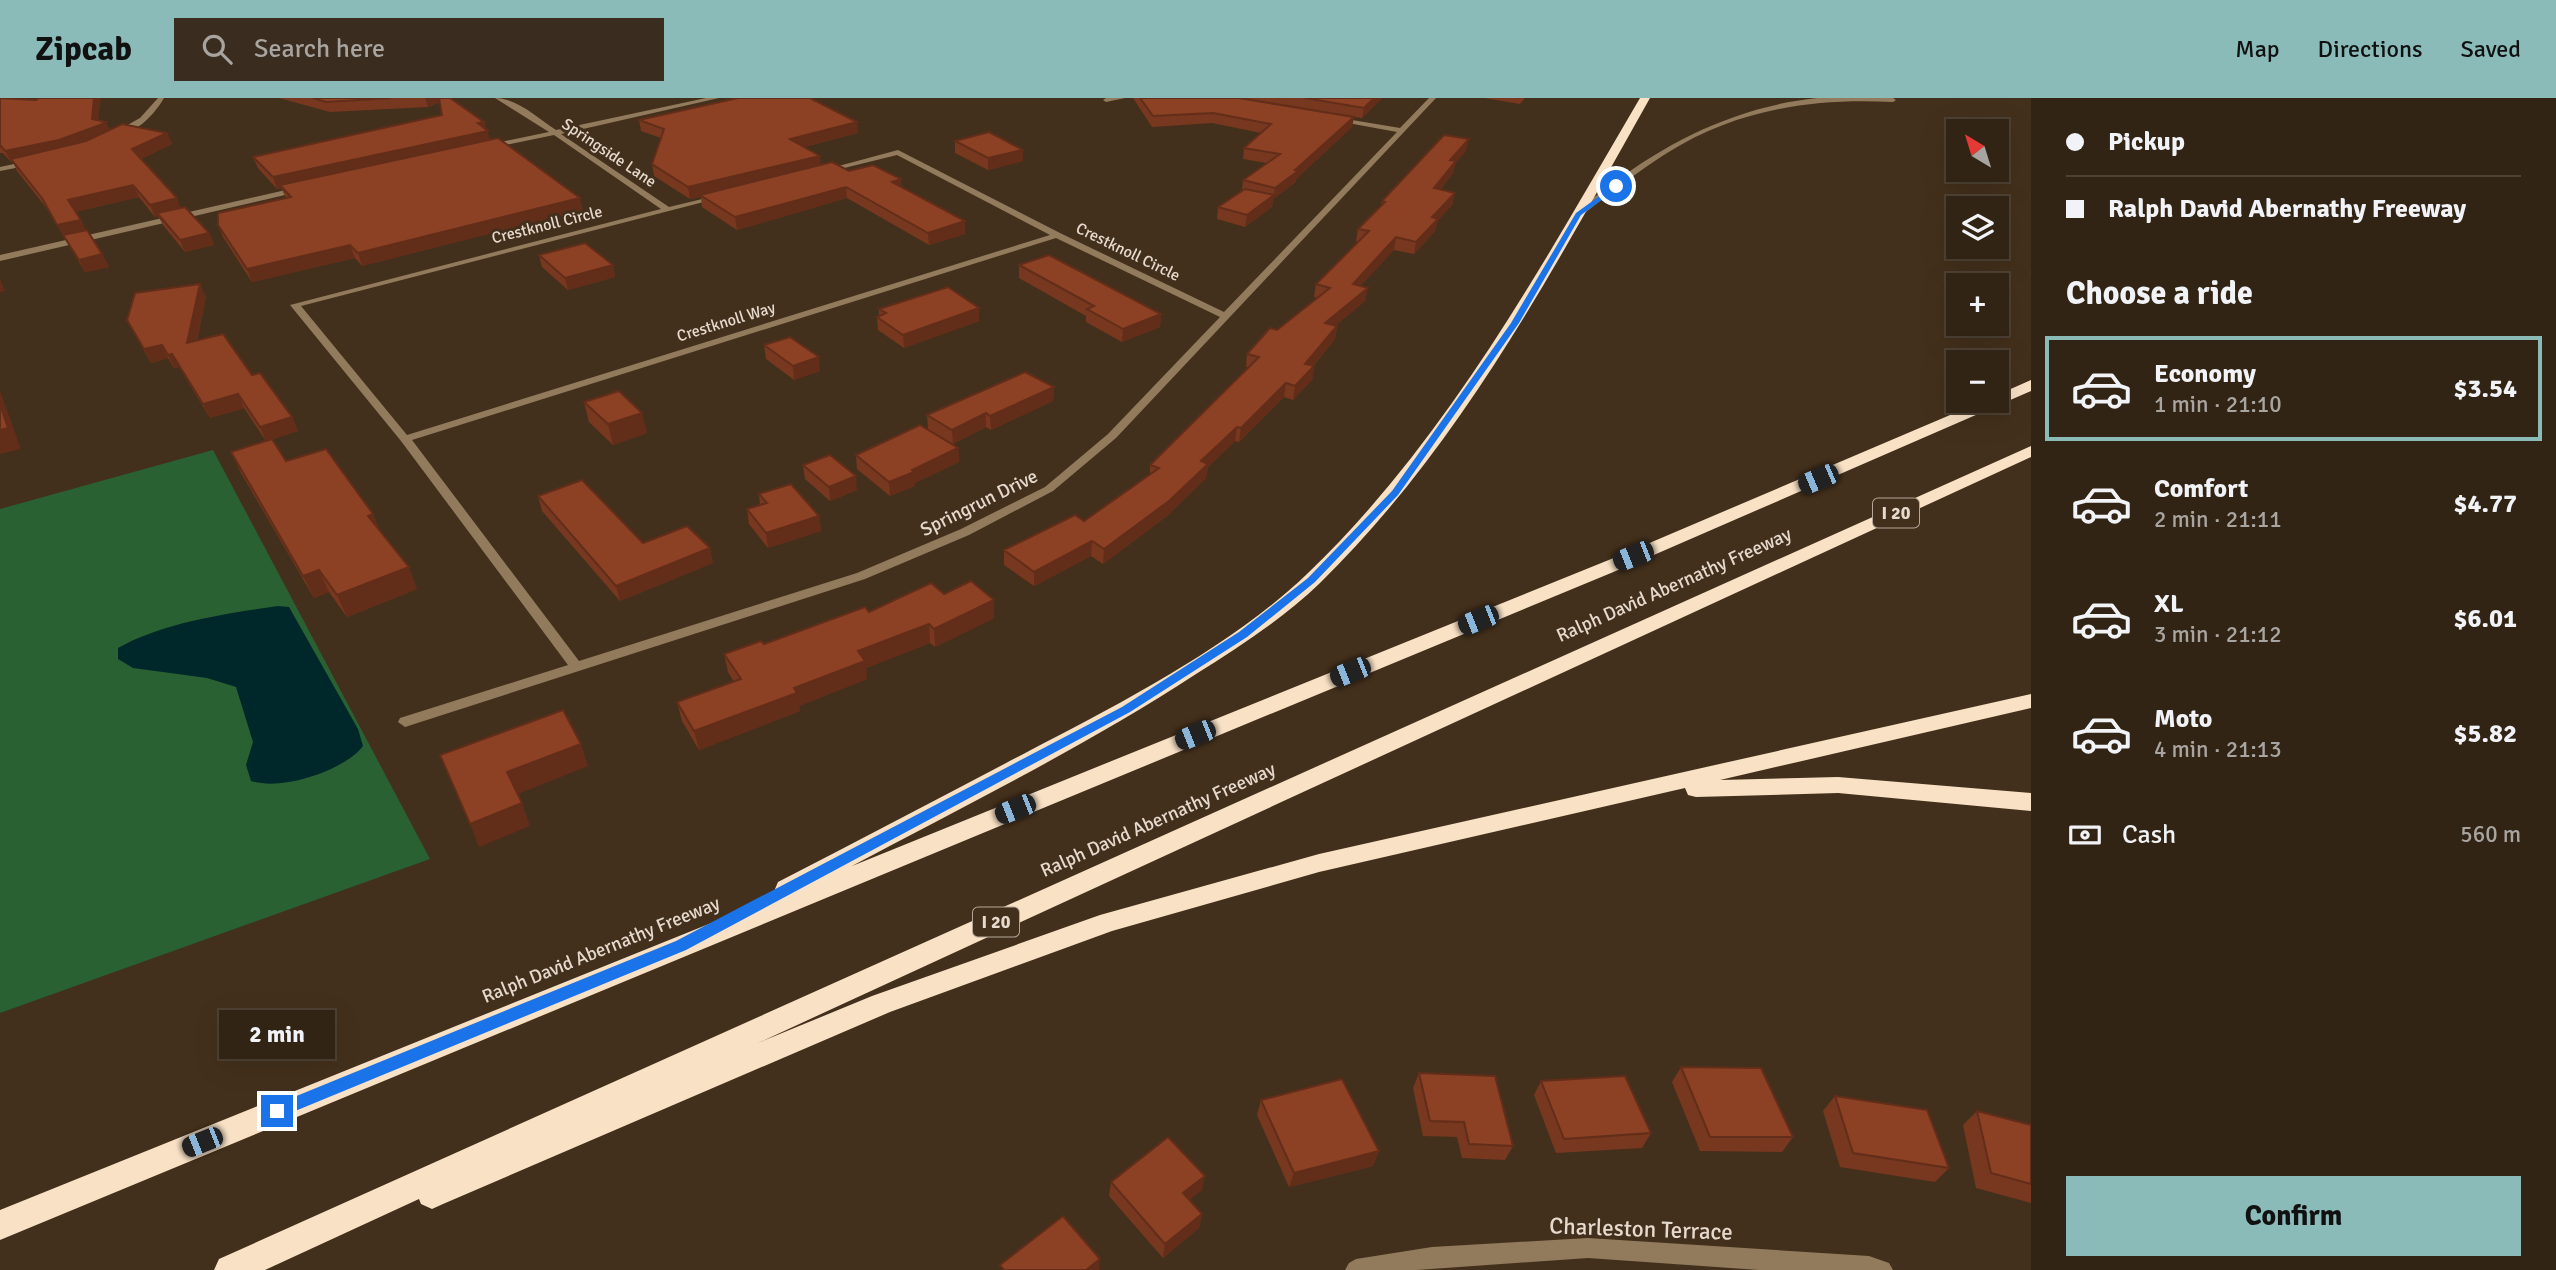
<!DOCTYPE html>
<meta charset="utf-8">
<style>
:root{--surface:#322415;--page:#3a2c1e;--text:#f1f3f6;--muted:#a8a4a0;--line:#4d4134;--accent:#8bbbb9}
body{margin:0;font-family:Signika,sans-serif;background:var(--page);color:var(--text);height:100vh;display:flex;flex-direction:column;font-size:26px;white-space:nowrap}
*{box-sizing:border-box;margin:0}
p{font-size:23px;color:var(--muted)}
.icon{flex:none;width:38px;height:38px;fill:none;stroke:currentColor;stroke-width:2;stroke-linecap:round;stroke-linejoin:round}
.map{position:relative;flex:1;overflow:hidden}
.panel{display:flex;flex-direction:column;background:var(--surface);width:525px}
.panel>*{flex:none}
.banner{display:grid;align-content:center;height:154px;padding:0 35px;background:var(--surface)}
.needle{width:46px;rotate:322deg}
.fabs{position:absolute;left:1946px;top:21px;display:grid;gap:14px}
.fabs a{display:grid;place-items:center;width:63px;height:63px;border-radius:0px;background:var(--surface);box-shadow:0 7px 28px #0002,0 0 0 2px var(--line);font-size:35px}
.end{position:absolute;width:32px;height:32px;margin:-16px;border:9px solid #1a73e8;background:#fff;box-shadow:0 0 0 4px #fff}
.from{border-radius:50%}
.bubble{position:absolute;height:49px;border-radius:0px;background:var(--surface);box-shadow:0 7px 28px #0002,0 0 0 2px var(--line);font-size:23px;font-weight:700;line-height:49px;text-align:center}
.car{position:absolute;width:21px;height:42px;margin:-21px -10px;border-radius:9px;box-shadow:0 0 5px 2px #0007;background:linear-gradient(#222 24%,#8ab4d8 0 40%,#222 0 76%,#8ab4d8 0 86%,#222 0)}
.banner b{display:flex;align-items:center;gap:24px;height:66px;font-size:26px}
.banner b+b{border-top:2px solid var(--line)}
.banner i{width:18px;height:18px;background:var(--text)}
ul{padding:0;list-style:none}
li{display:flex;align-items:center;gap:21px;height:105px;margin:0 14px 10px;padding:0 21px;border:4px solid transparent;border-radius:0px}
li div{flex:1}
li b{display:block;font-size:26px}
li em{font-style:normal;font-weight:700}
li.selected{border-color:var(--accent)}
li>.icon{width:63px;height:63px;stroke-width:1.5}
h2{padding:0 35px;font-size:32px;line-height:84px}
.pay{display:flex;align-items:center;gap:18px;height:77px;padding:0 35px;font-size:26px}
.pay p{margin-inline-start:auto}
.cta{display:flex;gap:14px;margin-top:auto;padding:14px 35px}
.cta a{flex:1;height:80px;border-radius:0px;background:var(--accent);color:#111;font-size:28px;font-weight:700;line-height:80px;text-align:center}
header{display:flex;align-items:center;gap:42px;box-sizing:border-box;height:98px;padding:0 35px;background:var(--accent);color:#111}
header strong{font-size:33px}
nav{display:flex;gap:38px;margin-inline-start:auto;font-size:24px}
.search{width:490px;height:63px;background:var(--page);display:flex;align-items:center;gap:18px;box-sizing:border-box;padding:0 24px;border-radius:0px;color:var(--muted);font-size:26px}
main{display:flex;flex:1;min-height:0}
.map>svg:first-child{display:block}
.green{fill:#296132}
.water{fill:#00282a}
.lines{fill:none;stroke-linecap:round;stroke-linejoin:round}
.service{fill:#927a5d;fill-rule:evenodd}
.minor{fill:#927a5d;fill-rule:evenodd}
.motorway{fill:#f8e1c5;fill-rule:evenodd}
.wall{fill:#78371f}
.shaded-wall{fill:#622d19}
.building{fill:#8c4024;stroke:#622d19;stroke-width:2}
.route{fill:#1a73e8}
.labels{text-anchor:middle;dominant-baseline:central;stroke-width:6;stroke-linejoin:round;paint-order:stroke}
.far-street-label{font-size:16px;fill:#e6d9cd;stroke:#43301c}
.shield{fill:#43301c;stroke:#b5a698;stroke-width:2}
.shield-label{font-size:18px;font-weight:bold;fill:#e6d9cd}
.street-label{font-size:19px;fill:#e6d9cd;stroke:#43301c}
.near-street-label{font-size:23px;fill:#e6d9cd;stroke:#43301c}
</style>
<header>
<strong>Zipcab</strong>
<div class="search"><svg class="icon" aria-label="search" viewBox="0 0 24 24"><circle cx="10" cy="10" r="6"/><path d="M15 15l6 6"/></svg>Search here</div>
<nav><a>Map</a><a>Directions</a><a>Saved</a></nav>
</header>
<main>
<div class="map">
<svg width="2031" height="1172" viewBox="0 0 2031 1172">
<rect width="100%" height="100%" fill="#43301c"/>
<path class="green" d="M213,352L430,761L0,915V411Z"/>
<path class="water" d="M278,508L289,509L358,631L363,648C344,673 281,693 251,683L246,667L253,644L236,589L207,580L133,570L118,561V550C165,524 225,516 278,508Z"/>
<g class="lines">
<path class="service" d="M1817,0H1893L1896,2L1893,4C1813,0 1737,11 1667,55C1637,74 1609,96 1581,118L1574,116C1585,105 1599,96 1612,86C1673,40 1741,8 1817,0Z"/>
<g class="minor">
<path d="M158,0H164C155,16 135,37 115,38V34L140,20Z"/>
<path d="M495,0C517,0 538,20 556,32L706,0H719L561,36L669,109L719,97L723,99L301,208L407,337L1050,137L897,57L824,75L820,73L898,52L1060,135L1224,214L1397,34L1337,23L1334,19L1400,30L1429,0H1436L1116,340L1053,393L969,437L865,481L405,629L398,624L400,620L568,567L401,343L290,207L661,111L554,37L486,51V47L549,34ZM1056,140L1220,219L1108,336L1045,389L961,431L857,475L579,563L412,342Z"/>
<path d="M1106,0H1125L1106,4L1103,2Z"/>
<path d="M33,62H36V66L0,73V69Z"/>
<path d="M299,89L303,91L302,93L0,163V157Z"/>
<path d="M1588,1140L1869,1158L1889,1165L1893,1172H1759L1588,1160L1417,1172H1345L1349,1165L1356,1161L1432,1149Z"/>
</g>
<g class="motorway">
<path d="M1640,0H1650C1554,170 1461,347 1320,485C1284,520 1239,549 1196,576C1086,648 968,706 852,768L1626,455L1983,303H1997V297L2031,282V293L1640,463L0,1142V1112L778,798L775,791L778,784C862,741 945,697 1029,653C1120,606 1233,547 1307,476C1448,341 1542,167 1640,0Z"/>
<path d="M2031,348V359L758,945L872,898L1100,817L1319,756L2031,596V610L1720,682L1838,679L2031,695V713L1838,695L1696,699L1688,697L1685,690L1319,774L1112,833L890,914L443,1106L432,1111L421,1106L419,1101L265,1172H214L219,1161Z"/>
</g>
</g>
<g class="wall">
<path d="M0,0L36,2L100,1L98,22L110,32L167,35L172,46L141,61L181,110L209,135L214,147L185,154L163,127L158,118L155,119L139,99L75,114L85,132L102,156L109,169L85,174L48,112L17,73L13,64H11L3,55H0Z"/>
<path d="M279,0H450L484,24L490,42L583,112L362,168L355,160L252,184L223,139L218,127L286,100L281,90L277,91L258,70L253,59L442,17L440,4L428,9L330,14Z"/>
<path d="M1133,0H1382L1362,20L1354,19L1352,29L1296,81V84L1273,101L1272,109L1245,129L1217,121L1218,109L1242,93L1243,82L1267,65L1243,61L1244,50L1261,35L1212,25L1152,29Z"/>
<path d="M1484,0H1525L1520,6Z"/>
<path d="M639,22L858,35L804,49L821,67L849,73L902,89L965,123V136L929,147L847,100L737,132L702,109L701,99L690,101L654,78L652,66L661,40L641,33Z"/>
<path d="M955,43L1023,52V63L988,72L955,55Z"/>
<path d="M1466,53L1456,64L1453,75L1440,92L1455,95L1452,107L1438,122L1435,133L1414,156L1394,152L1360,188L1365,203L1336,227L1337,228L1335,241L1313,268H1314L1312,282L1293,302L1284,299L1239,344L1235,343L1208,369L1206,380L1167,418L1103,466L1091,458L1034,488L1004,467V452L1084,423L1150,377V367L1248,270L1246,269L1247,256L1318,200L1314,199L1316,186L1358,144L1356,143L1358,131L1381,108L1382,103Z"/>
<path d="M539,157L613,167L615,179L568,192L542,169Z"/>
<path d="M1019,167L1161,216L1160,229L1122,244L1086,224V218L1019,180Z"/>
<path d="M206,199L197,243L252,277L292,319L298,333L266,343L244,310L210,320L179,269L174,270L168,260L151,265L127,222Z"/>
<path d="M979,210V223L904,250L878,232L877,219L879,218V211Z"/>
<path d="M764,247L820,273L794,282L766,261Z"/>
<path d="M1054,289L1053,303L991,332L986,329L953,346L928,331L927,317Z"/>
<path d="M584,304L647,335L613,347L589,324Z"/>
<path d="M958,350L959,364L915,385V388L890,398L857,371L856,357Z"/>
<path d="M231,354L286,363L373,416L380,433L417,491L347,519L329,494L314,500L241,375Z"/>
<path d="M803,367L857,392L830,403L805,381Z"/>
<path d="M759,396L819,418L821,433L768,450L749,426L747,411L760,407Z"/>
<path d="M538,398L643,445L713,465L620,503L542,413Z"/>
<path d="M944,496L994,502V520L935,549L930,545L866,570L867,581L799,608L800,613L699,652L682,623L677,604L734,584L728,574L724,556L764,546L869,514Z"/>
<path d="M1681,969L1793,1039L1782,1054L1700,1053L1672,984Z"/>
<path d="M1419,975L1513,1048L1505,1062L1462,1060L1457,1039L1423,1038L1413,990Z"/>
<path d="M1541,983L1651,1035L1642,1050L1556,1055L1534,997Z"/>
<path d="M1835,998L1949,1070L1935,1084L1840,1069L1823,1013Z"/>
<path d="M1261,1002L1379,1053L1373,1068L1289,1089L1257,1017Z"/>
<path d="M1977,1013L2031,1027V1105L1976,1090L1963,1027Z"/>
<path d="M1111,1084L1202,1092L1189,1102L1202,1116L1199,1130L1163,1160L1109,1098Z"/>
</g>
<g class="shaded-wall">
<path d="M94,0H101L97,28L106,24L111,34L64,52L11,61L13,64H11L5,53L92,21Z"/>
<path d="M425,0H441V3L428,9Z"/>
<path d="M1374,0H1382L1362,20L1364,10Z"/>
<path d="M1354,19L1352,29L1296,81V84L1273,101L1275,90Z"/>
<path d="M484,24L491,44L280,87L281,90L277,91L273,79Z"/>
<path d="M857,24L858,35L791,52L790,41Z"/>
<path d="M167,35L172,46L137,63L132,51Z"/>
<path d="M1469,41L1466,53L1456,64L1453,75L1432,102L1434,90L1450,62Z"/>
<path d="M1023,52V63L988,72V60Z"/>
<path d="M820,58L821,69L700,97L701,99L690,101L688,89Z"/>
<path d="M901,81L902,93L892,84Z"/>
<path d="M133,87L139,99L74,114L68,102Z"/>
<path d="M846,89L847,100L737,132L735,119Z"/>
<path d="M1455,95L1452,107L1438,122L1435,133L1414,156L1416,144L1432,119Z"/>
<path d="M1274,97L1272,109L1245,129L1247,117Z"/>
<path d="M177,100L182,112L157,115L158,118L155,119L150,107Z"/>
<path d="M580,100L583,112L362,168L358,155Z"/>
<path d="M81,122L87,134L64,140L57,127Z"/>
<path d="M965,123V136L929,147L928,135Z"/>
<path d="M209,135L214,147L185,154L180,142Z"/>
<path d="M1396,139L1394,152L1350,199L1353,186Z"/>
<path d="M350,147L355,160L252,184L247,171Z"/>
<path d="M102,156L109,169L85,174L79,162Z"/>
<path d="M613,167L615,179L568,192L565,180Z"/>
<path d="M0,181L5,193L0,194Z"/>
<path d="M200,186L206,199L193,259L187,245Z"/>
<path d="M1368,190L1365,203L1323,238L1325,225Z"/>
<path d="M979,210V223L904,250L903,237Z"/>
<path d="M1161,216L1160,229L1122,244L1123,231Z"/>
<path d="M1337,228L1335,241L1303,279L1305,266Z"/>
<path d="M162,247L168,260L151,265L144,251Z"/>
<path d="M172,256L179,269L174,270L168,257Z"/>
<path d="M819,259L820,273L794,282L793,268Z"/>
<path d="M1314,268L1312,282L1293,302L1295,288Z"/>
<path d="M1286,285L1284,299L1239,344L1241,330Z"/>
<path d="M1054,289L1053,303L991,332L990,318Z"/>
<path d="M0,293L21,351L0,356Z"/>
<path d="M238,296L244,310L210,320L203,306Z"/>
<path d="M642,315L647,335L613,347L608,326Z"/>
<path d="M986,315V329L953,346L952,332Z"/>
<path d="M292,319L298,333L266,343L260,329Z"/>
<path d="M1237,329L1235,343L1208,369L1206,380L1167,418L1103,466L1104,451Z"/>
<path d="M958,350L959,364L915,385V388L890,398L889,384Z"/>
<path d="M856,378L857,392L830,403L829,389Z"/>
<path d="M373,416L382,438L368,418Z"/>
<path d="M819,418L821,433L768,450L766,435Z"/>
<path d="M1092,443L1091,458L1034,488V474Z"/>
<path d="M710,450L713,465L620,503L616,488Z"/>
<path d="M409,469L417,491L347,519L337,497Z"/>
<path d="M319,472L329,494L314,500L303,478Z"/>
<path d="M994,502V520L935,549L934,531Z"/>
<path d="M929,526L930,545L866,570L867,581L799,608L800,613L699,652L694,633L794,590L858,553Z"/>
<path d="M581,646L588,668L516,697L507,674Z"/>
<path d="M522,705L530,728L479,749L470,726Z"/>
<path d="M1379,1053L1373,1068L1289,1089L1294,1075Z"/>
<path d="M1205,1078L1202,1092L1180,1110L1183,1095Z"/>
<path d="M1202,1116L1199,1130L1163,1160L1165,1146Z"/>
<path d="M1100,1161L1099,1172H1086Z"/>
</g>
<g class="building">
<path d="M0,0L36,2L39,0H94L92,21L106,24L100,27L59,42L5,53L0,47Z"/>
<path d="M313,0H391L326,4Z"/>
<path d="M439,0H450L484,24L478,25L488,33L273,79L253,59L442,17Z"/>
<path d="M738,0H810L857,24L790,41L820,58L688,89L652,66L664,31L639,22Z"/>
<path d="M1140,0H1239L1354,19L1295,72L1298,73L1275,90L1243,82L1280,56L1244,50L1271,26L1213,15L1153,18Z"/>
<path d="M1305,0H1374L1364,10Z"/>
<path d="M122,26L167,35L132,51L177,100L150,107L133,87L68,102L81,122L57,127L42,100L11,61L86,43Z"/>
<path d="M989,34L1023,52L988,60L955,43Z"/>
<path d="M1444,37L1469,41L1450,62L1456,63L1434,90L1455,95L1432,119L1438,121L1416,144L1396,139L1353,186L1368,190L1325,225L1337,228L1305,266L1314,268L1295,288L1286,285L1241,330L1237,329L1201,363L1208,366L1169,403L1104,451L1092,443L1034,474L1004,452L1075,417L1084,423L1159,370L1150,367L1259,259L1247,256L1270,230L1277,232L1330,190L1316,186L1369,133L1358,131L1385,104L1382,103Z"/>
<path d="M498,40L580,100L358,155L350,147L247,171L218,127V115L291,99L280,87Z"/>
<path d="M832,64L849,73L873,67L901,81L892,84L965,123L928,135L846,89L735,119L700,97Z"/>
<path d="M1245,91L1274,97L1247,117L1218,109Z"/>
<path d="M185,109L209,135L180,142L157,115Z"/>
<path d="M87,132L102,156L79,162L63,137Z"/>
<path d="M585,145L613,167L565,180L539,157Z"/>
<path d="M1049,157L1161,216L1123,231L1087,211L1094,208L1019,167Z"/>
<path d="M200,186L187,245L223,236L252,277L260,275L292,319L260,329L238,296L203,306L172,256L168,257L162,247L144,251L127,222L135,195Z"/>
<path d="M948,189L979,210L903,237L877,219L886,215L879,211Z"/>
<path d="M790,239L819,259L793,268L764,247Z"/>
<path d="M1025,274L1054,289L990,318L986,315L952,332L927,317Z"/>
<path d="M619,293L642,315L608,326L584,304Z"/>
<path d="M0,306L8,330L0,332Z"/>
<path d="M920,327L958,350L912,372L914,374L889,384L856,357Z"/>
<path d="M272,341L286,363L326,351L373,416L368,418L409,469L337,497L319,472L303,478L231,354Z"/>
<path d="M830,357L856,378L829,389L803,367Z"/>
<path d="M582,382L643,445L687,428L710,450L616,488L538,398Z"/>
<path d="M791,386L819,418L766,435L747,411L767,405L759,396Z"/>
<path d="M971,483L994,502L934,531L929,526L858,553L865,563L794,590L797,595L694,633L677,604L741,581L724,556L761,543L764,546L865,509L869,514L931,485L944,496Z"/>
<path d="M563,612L581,646L507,674L522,705L470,726L440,657Z"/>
<path d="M1681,969L1761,970L1793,1039H1710Z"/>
<path d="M1419,975L1495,978L1513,1048L1469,1046L1464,1024L1430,1023Z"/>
<path d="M1625,978L1651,1035L1564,1041L1541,983Z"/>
<path d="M1342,981L1379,1053L1294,1075L1261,1002Z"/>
<path d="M1835,998L1927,1012L1949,1070L1853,1055Z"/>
<path d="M1977,1013L2031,1027V1086L1991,1075Z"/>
<path d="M1168,1039L1205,1078L1183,1095L1202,1116L1165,1146L1111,1084Z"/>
<path d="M1063,1118L1100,1161L1086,1172H1004L1000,1167Z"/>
</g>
<path class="route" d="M1616,86L1618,90L1581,117L1519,225L1398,397L1315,484L1247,539L1130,614L686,852L283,1018H272L270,1013L272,1008L676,843L1122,609L1239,534L1308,480L1392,393L1511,225L1576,115Z"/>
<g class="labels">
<g class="far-street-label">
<text transform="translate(609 55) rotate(34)">Springside Lane</text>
<text transform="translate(547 127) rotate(-14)">Crestknoll Circle</text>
<text transform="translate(1128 154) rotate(26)">Crestknoll Circle</text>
<text transform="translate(726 224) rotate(-17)">Crestknoll Way</text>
</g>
<g class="shield">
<rect x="1873" y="400.5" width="46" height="29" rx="5"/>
<rect x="973" y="809.5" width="46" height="29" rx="5"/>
</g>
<g class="shield-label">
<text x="1896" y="415">I 20</text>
<text x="996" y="824">I 20</text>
</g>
<g class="street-label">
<text transform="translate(979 405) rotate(-26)">Springrun Drive</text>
<text transform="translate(1674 487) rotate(-24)">Ralph David Abernathy Freeway</text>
<text transform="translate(1158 722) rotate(-24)">Ralph David Abernathy Freeway</text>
<text transform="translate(601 852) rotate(-22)">Ralph David Abernathy Freeway</text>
</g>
<g class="near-street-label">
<text transform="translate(1641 1131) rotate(2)">Charleston Terrace</text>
</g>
</g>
</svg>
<div class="fabs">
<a><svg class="needle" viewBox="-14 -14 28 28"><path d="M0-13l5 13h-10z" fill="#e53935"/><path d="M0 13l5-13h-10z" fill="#a8a4a0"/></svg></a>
<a><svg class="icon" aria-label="layers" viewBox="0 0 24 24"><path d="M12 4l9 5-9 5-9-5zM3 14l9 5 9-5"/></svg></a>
<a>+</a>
<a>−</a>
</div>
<i class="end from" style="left:1616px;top:88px"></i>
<i class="end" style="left:277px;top:1013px"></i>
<div class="bubble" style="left:219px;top:912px;width:116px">2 min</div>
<i class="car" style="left:1818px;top:381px;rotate:247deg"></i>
<i class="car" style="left:1633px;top:458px;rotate:248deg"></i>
<i class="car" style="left:1478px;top:522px;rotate:248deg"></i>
<i class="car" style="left:1350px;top:574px;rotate:248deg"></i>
<i class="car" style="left:1195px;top:637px;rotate:248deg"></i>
<i class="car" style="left:1015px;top:711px;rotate:248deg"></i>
<i class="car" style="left:202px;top:1044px;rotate:248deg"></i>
</div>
<section class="panel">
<div class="banner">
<b><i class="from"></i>Pickup</b>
<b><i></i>Ralph David Abernathy Freeway</b>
</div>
<h2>Choose a ride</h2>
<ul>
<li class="selected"><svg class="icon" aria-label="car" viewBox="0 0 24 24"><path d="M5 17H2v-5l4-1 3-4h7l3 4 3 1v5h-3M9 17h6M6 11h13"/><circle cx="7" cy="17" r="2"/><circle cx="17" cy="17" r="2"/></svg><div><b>Economy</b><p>1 min · 21:10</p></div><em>$3.54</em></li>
<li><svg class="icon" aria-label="car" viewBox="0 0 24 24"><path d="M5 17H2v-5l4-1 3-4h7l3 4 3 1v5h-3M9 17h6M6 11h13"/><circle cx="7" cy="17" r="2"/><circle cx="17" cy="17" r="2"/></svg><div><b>Comfort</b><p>2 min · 21:11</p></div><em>$4.77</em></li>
<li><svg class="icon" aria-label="car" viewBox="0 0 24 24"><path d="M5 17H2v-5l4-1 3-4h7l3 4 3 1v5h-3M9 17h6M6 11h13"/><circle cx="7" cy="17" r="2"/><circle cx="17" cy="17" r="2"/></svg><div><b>XL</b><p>3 min · 21:12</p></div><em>$6.01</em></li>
<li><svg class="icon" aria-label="car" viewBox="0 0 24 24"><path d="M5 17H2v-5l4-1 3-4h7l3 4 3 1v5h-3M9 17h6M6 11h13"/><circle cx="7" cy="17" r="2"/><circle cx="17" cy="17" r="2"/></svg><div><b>Moto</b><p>4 min · 21:13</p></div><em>$5.82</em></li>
</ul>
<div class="pay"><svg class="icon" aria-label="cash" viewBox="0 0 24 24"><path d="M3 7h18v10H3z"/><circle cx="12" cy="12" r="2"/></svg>Cash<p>560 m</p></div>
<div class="cta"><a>Confirm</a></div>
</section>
</main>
